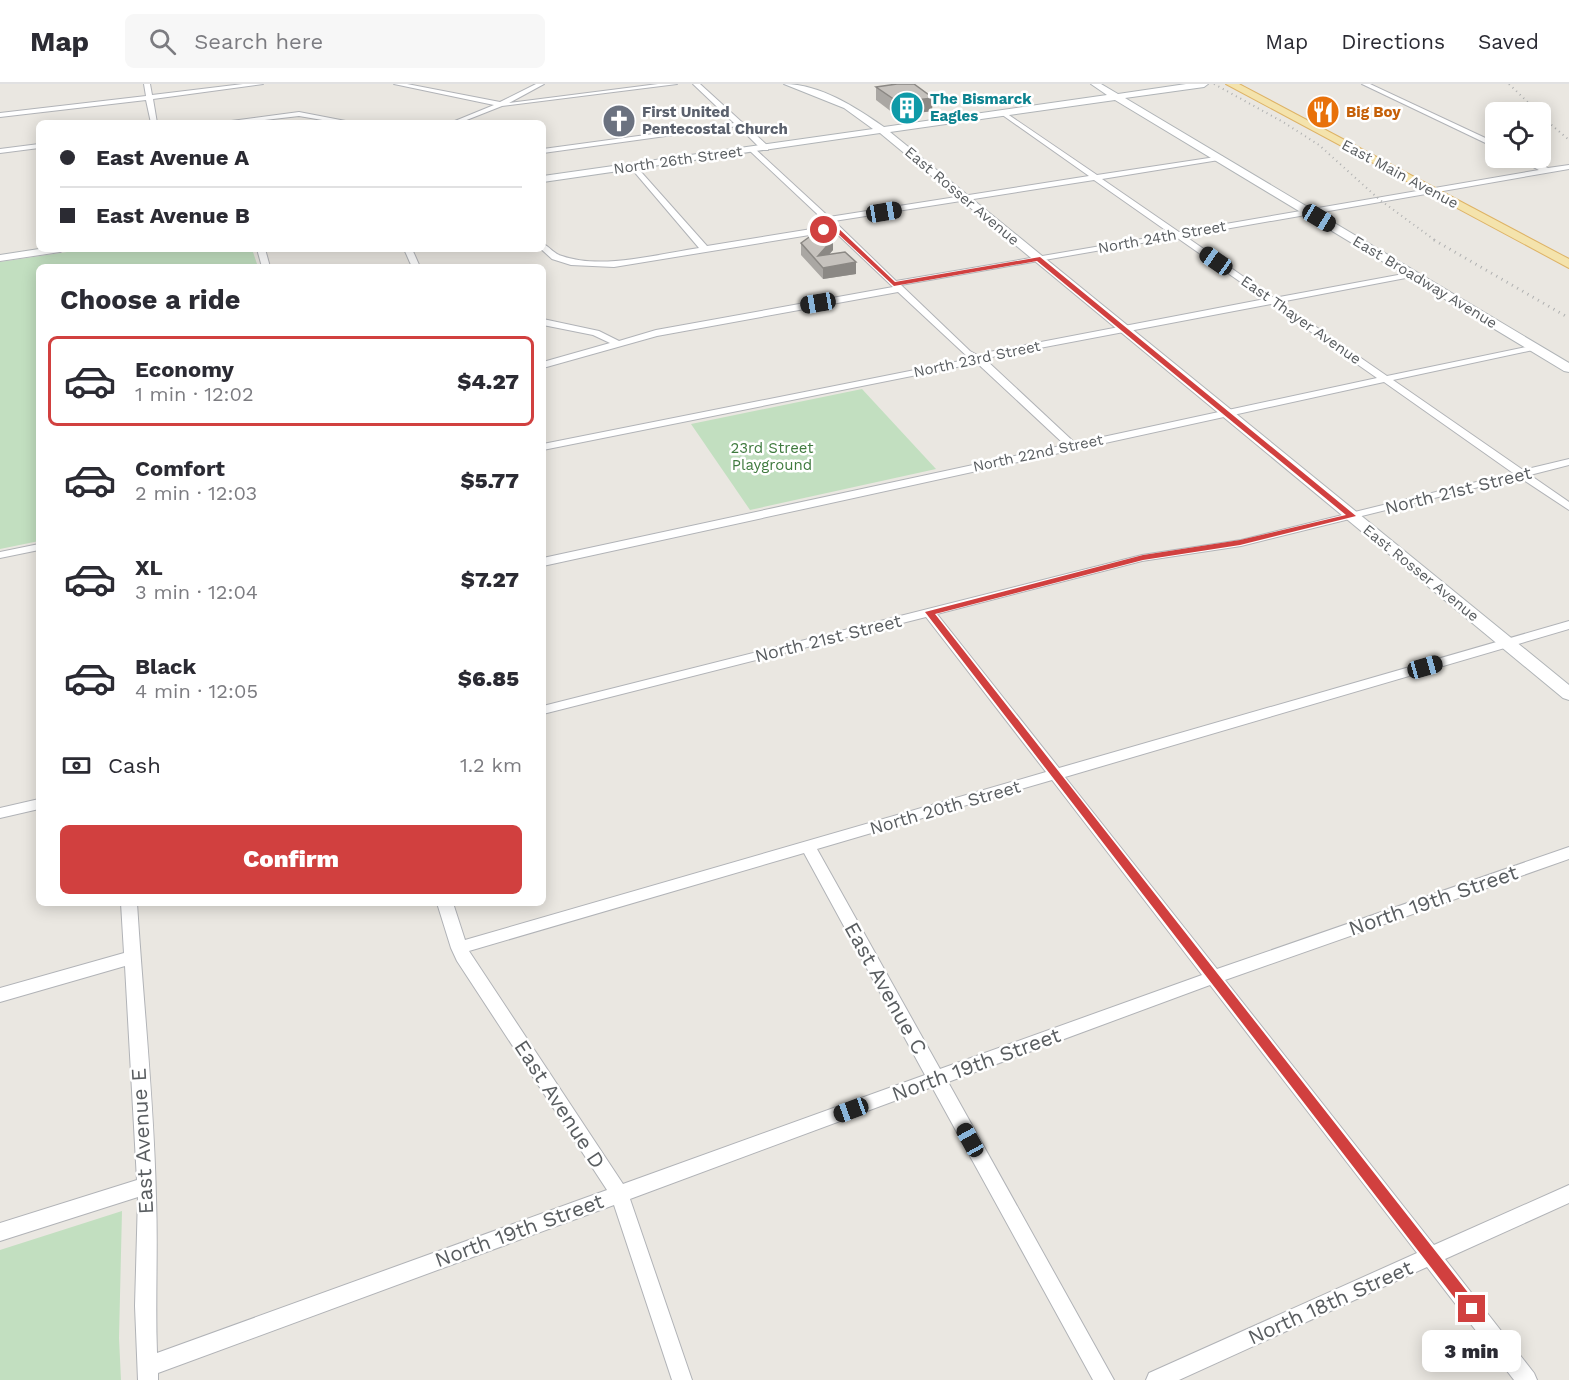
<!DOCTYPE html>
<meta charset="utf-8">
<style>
:root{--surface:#fff;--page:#f7f7f7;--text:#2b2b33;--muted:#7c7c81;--line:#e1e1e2;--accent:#d1403f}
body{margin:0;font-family:"Work Sans",sans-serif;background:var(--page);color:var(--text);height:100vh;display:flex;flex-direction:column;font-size:22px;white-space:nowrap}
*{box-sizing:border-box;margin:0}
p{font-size:20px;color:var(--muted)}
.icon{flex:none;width:33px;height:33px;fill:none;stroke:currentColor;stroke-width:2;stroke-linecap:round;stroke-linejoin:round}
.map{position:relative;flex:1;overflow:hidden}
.sheet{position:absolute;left:36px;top:180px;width:510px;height:642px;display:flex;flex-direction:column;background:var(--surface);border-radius:9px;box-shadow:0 3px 15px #0003}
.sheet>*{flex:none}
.guide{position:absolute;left:36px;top:36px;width:510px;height:132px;border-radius:9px;box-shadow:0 3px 15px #0003;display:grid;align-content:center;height:132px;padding:0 24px;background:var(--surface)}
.fabs{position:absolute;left:1485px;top:18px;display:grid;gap:12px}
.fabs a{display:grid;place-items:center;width:66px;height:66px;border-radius:9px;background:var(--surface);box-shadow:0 3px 15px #0003;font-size:30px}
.end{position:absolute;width:27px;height:27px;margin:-14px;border:8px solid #d1403f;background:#fff;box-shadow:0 0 0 3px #fff}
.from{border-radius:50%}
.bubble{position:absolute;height:42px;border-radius:9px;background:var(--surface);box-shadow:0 3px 15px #0003;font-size:20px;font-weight:800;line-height:42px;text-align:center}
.car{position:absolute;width:18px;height:36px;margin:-18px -9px;border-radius:8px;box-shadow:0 0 4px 2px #0007;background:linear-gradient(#222 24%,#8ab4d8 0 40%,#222 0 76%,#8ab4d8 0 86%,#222 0)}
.guide b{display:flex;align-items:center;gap:21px;height:57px;font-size:22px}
.guide b+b{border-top:2px solid var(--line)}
.guide i{width:15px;height:15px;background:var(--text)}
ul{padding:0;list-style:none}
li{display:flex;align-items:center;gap:18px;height:90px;margin:0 12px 9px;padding:0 12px;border:3px solid transparent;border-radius:9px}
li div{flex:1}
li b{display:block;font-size:22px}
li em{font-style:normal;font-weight:800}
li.on{border-color:var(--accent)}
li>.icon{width:54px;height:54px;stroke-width:1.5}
h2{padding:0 24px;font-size:27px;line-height:72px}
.pay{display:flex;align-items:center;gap:15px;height:66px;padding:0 24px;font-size:22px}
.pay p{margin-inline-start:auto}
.button{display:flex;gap:12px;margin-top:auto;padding:12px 24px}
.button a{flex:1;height:69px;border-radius:9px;background:var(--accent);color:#fff;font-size:24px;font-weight:800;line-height:69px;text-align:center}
header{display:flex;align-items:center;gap:36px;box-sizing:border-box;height:84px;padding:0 30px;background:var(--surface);border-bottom:2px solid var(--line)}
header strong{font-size:28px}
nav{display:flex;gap:33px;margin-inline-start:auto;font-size:21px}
.search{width:420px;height:54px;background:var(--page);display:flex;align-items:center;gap:15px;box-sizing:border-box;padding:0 21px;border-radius:9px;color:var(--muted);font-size:22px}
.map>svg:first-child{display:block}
.green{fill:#c2dfc0}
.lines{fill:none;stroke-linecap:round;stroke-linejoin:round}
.street-casing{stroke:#b1b3b7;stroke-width:2}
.secondary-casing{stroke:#b0b4b7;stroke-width:2}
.primary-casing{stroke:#deb366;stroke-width:2}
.street{fill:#fff;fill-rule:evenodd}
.secondary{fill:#fff;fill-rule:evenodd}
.primary{fill:#f4e3ac;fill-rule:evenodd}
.rail-far1{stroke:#afb0b0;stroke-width:2;stroke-dasharray:1 4;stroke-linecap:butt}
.rail{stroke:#afb0b0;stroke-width:3;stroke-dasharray:1 5;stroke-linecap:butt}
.wall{fill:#aaa7a3}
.shaded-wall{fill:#8b8884}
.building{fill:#c6c2bd;stroke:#8b8884;stroke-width:1.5}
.route{fill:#d1403f}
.labels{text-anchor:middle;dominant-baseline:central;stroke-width:5;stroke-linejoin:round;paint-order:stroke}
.far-culture-label{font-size:15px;font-weight:bold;fill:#0d838f;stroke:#fff;text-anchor:start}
.far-worship-label{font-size:15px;font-weight:bold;fill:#5b616d;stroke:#fff;text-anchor:start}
.far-food-label{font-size:15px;font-weight:bold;fill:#c56008;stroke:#fff;text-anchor:start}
.far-street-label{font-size:15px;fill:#595d60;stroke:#fff}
.far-park-label{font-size:15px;fill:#3f7a3e;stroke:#fff}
.street-label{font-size:18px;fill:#595d60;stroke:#fff}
.near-street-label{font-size:21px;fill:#595d60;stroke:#fff}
</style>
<header>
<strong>Map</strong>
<div class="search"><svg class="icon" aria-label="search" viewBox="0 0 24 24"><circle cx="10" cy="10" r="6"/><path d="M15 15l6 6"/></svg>Search here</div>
<nav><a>Map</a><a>Directions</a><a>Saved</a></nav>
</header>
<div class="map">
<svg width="1569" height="1296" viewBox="0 0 1569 1296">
<rect width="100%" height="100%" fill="#eae7e1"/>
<g class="green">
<path d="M87,165H252L258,183H39V457L0,465V178Z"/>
<path d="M862,305L936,385L750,426L691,340Z"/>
<path d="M122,1127L119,1254L121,1296H0V1166Z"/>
</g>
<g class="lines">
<defs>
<g id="street">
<path d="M144,0H150L152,11L243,0H263L153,15L157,39H151L146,16L0,33V29L146,12Z"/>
<path d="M394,0H407L500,18L536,0H544L509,19L658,0H677L502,22L459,39H450L494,21Z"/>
<path d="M693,0H700L768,62V66H762L738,42L543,69V65L734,39Z"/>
<path d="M1362,0H1370L1496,59V64Z"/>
<path d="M1003,27L1097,91L1222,72L1223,74L1219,76L1102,95L1179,148L1539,86L1516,74H1524L1548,84L1569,81V85L1185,152L1274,214L1414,188L1415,190L1411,193L1280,218L1387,292L1536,261V265L1533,266L1393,296L1523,386L1569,375V381L1530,391L1569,418V426L1519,393L1241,462L1142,477L937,530L1059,684L1569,537V545L1065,693L1217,885L1569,763V775L1225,896L1434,1161L1569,1101V1119L1445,1175L1534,1289L1537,1296H1514L1427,1183L1179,1296H1146L1149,1289L1417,1169L1210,901L948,998L1114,1296H1093L932,1003L630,1115L692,1296H672L614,1121L158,1289V1296H138L135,1222L138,1113L0,1157V1139L137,1096L125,882L0,918V904L124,869L121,819H137C143,916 154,1017 156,1114C158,1166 155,1217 157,1269L607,1106L457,877L451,864L437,819H453L465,856L1046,688L926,533L543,630V622L1142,471L1241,456L1513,389L1384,298L543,482V474L1065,361L977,279L543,366V360L970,275L898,208L657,252L543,284V278L610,259L593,251L543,241V235L599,247L619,257L656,246L893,203L834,147L614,183L571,181L552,175L541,165L543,160C550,163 554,170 562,172C602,186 658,170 699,164L631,84V80H634L707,162L830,142L750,67L749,65L753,63L829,133L1089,92L1001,30ZM1094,96L1171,150L896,197L834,137ZM1176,153L1265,215L989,268L979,272L970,267L901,201ZM1271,220L1377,294L1075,359L986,276L992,273ZM1052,696L1202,891L940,985L817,765ZM804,769L925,991L623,1100L469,867Z"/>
<path d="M299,28L356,39H340L299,32L238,39H216Z"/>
<path d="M39,60V64L0,69V65Z"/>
<path d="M257,165H265L270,183H262Z"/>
<path d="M404,165H412L420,183H412Z"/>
<path d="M39,460V466L0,474V468Z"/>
<path d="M39,715V725L0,734V724Z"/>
</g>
<g id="secondary">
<path d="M784,0C820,0 855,23 884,43L1107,11L1091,0H1101L1118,10L1186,0H1208L1204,3L1125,14L1569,279V288L1564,287L1115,16L890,48L1569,601V616L1563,614L880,49L543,98V92L873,45L844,24Z"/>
<path d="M39,165H66L60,168L0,177V171Z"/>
</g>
<path id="primary" d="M1226,0H1239L1569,175V184Z"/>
</defs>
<use href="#street" class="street-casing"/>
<use href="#secondary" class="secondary-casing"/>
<use href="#primary" class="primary-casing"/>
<use href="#street" class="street"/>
<use href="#secondary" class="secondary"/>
<use href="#primary" class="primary"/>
<g class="rail-far1">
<path d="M1214,0L1283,38L1319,61L1380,116L1436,157"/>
<path d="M1509,0L1538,28"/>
<path d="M1540,31L1569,56"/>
</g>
<path class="rail" d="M1434,156L1569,234"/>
</g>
<g class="wall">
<path d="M876,3L932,27L897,32L876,16Z"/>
<path d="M833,155V166L829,170L856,190L823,195L801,171V159Z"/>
</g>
<g class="shaded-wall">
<path d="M933,14L932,27L897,32L898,18Z"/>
<path d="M833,155V166L820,181L818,172Z"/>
<path d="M856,178V190L823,195V184Z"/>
</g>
<g class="building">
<path d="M897,0H914L933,14L898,18L876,3Z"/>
<path d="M812,151L833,155L818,172L845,168L856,178L823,184L801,159Z"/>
</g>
<path class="route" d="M837,143L895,198L1040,173L1356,432L1240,461L1143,476L935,530L1477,1220L1479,1225L1477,1230L1472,1232L1467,1230L925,528L1143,471L1240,456L1346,431L1037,177L894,202L834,146H821Z"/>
<defs>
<symbol id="building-disc" viewBox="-11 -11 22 22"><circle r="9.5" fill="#0f9aa8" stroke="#fff"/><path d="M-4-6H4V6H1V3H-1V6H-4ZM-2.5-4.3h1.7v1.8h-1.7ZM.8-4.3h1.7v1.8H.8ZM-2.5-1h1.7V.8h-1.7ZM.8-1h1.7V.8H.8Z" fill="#fff"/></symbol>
<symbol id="restaurant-disc" viewBox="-11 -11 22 22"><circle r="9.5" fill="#e8710a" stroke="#fff"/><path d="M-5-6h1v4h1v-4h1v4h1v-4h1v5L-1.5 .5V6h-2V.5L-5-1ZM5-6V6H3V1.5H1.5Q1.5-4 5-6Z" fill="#fff"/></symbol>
<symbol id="church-disc" viewBox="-11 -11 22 22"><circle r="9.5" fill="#6b7280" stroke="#fff"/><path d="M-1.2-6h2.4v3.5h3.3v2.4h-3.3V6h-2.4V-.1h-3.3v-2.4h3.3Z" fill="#fff"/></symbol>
</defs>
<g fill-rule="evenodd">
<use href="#building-disc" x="888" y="5" width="38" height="38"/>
<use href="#restaurant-disc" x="1304" y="9" width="38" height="38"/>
<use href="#church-disc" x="600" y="18" width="38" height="38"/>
</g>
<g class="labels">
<g class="far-culture-label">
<text x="930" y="15">The Bismarck<tspan x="930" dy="17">Eagles</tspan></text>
</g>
<g class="far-worship-label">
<text x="642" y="28">First United<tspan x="642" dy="17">Pentecostal Church</tspan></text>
</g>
<g class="far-food-label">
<text x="1346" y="28">Big Boy</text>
</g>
<g class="far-street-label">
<text transform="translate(678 76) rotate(-8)">North 26th Street</text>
<text transform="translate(1400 90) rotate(28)">East Main Avenue</text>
<text transform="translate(962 112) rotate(40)">East Rosser Avenue</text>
<text transform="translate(1162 153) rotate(-10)">North 24th Street</text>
<text transform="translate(1425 198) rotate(31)">East Broadway Avenue</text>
<text transform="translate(1301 236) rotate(35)">East Thayer Avenue</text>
<text transform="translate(977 275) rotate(-12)">North 23rd Street</text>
<text transform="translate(1038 369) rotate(-12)">North 22nd Street</text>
<text transform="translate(1421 489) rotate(39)">East Rosser Avenue</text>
</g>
<g class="far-park-label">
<text x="772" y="364">23rd Street<tspan x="772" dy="17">Playground</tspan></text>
</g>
<g class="street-label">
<text transform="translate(1458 406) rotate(-14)">North 21st Street</text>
<text transform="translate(828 554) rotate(-14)">North 21st Street</text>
<text transform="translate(945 723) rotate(-16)">North 20th Street</text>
</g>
<g class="near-street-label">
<text transform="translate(1433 816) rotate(-19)">North 19th Street</text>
<text transform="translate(886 904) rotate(61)">East Avenue C</text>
<text transform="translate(976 980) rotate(-20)">North 19th Street</text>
<text transform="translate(560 1020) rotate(57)">East Avenue D</text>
<text transform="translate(142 1057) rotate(-93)">East Avenue E</text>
<text transform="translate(519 1146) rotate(-20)">North 19th Street</text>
<text transform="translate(1330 1218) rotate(-24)">North 18th Street</text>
</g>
</g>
</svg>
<div class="fabs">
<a><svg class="icon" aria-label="locate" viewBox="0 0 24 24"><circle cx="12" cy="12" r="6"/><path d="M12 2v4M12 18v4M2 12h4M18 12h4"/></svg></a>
</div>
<i class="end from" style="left:824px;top:146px"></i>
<i class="end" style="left:1472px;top:1225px"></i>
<div class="bubble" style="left:1422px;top:1246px;width:99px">3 min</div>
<i class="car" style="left:884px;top:128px;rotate:81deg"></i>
<i class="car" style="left:1319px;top:134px;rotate:121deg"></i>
<i class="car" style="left:1216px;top:177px;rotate:305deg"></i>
<i class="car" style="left:818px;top:219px;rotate:260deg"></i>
<i class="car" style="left:1425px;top:583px;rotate:74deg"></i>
<i class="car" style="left:851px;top:1026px;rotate:250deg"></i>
<i class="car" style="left:970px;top:1056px;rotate:331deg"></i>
<div class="guide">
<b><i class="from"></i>East Avenue A</b>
<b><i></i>East Avenue B</b>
</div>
<section class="sheet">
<h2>Choose a ride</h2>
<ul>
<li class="on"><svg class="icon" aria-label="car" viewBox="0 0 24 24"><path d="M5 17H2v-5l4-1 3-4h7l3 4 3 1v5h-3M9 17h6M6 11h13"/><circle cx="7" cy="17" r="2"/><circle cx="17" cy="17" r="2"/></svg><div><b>Economy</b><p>1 min · 12:02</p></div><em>$4.27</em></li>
<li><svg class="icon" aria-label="car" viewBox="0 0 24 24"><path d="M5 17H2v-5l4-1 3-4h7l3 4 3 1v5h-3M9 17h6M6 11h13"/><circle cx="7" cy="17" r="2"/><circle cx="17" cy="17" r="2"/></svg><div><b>Comfort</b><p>2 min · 12:03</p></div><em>$5.77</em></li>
<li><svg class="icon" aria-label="car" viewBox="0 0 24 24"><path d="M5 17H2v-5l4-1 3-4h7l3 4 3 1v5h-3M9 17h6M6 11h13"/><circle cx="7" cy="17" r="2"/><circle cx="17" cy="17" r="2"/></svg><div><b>XL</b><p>3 min · 12:04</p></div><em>$7.27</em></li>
<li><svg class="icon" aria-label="car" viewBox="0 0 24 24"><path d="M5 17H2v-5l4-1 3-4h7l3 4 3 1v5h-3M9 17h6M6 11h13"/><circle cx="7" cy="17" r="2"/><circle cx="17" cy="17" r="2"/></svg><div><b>Black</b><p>4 min · 12:05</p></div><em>$6.85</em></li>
</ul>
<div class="pay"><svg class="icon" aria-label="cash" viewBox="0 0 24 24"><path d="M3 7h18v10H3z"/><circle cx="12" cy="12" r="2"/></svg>Cash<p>1.2 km</p></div>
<div class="button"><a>Confirm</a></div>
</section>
</div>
